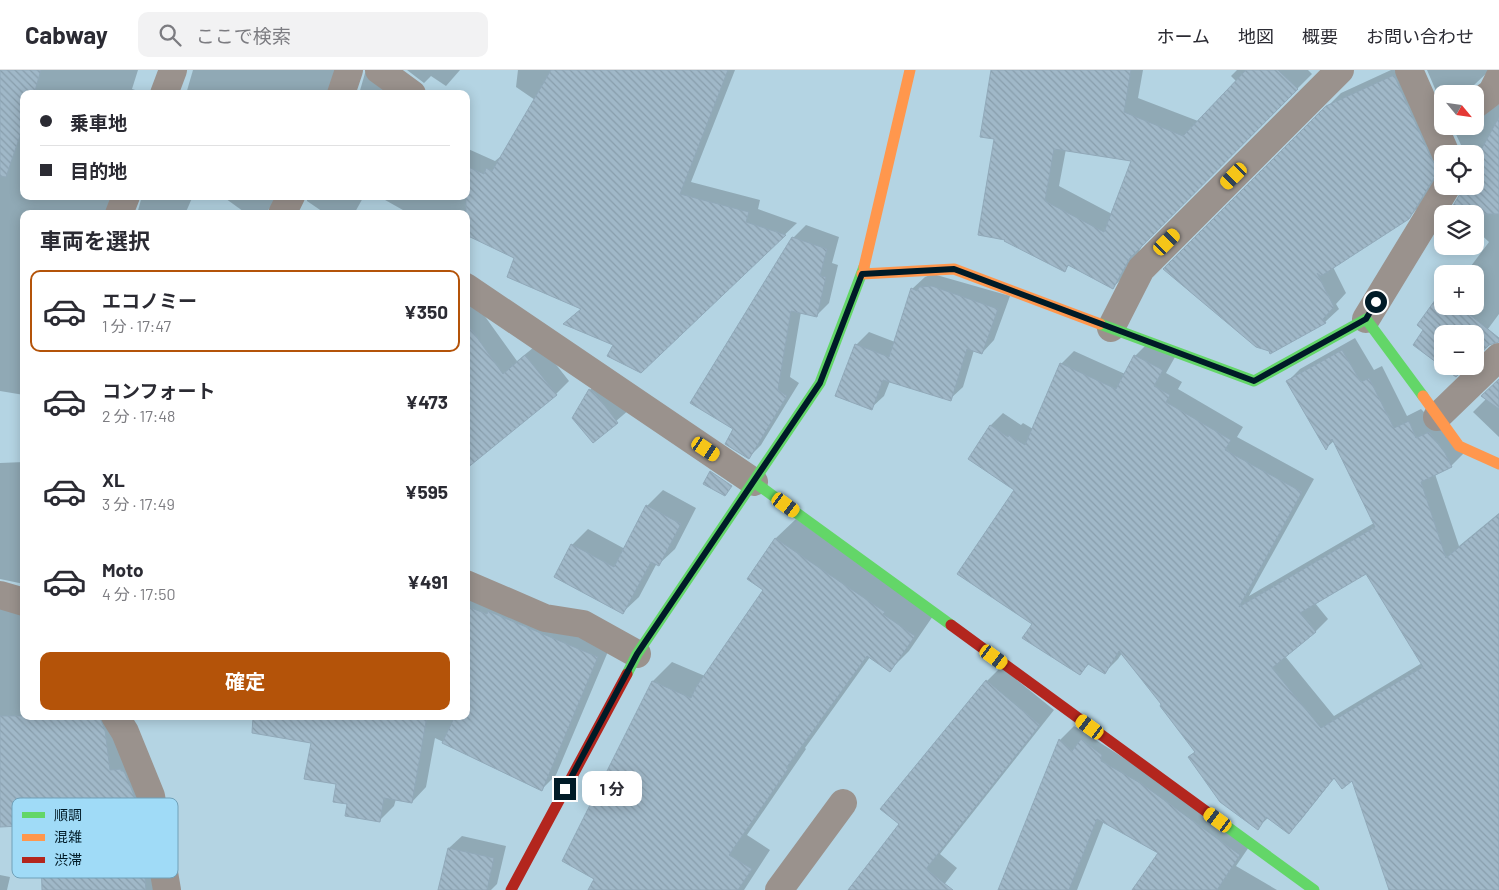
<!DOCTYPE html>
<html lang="ja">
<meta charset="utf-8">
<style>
:root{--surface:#fff;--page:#f2f2f3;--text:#2b2b33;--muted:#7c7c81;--line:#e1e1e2;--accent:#b45309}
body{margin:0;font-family:Barlow,"Noto Sans JP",sans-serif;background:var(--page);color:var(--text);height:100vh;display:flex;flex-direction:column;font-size:19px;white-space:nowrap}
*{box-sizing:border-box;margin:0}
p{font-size:16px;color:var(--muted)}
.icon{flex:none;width:28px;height:28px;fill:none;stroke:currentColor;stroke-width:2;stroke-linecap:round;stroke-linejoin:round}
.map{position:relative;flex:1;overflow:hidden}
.drawer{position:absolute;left:20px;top:140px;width:450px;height:510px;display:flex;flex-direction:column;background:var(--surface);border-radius:10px;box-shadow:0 2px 12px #0003}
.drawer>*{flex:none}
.banner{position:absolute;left:20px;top:20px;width:450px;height:110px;border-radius:10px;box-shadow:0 2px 12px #0003;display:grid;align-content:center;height:110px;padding:0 20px;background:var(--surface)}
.needle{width:32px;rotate:119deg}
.controls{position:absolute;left:1434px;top:15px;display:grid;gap:10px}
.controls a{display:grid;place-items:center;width:50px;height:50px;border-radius:10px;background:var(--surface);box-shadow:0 2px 12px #0003;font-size:25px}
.end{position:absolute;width:22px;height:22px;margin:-11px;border:6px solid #001b27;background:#fff;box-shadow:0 0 0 2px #fff}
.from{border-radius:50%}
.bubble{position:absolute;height:35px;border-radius:10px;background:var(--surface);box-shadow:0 2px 12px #0003;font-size:16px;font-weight:700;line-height:35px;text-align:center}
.car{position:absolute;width:15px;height:30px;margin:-15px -8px;border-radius:6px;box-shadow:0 0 4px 1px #0007;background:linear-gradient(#f5c518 24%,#345 0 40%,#f5c518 0 76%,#345 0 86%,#f5c518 0)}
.banner b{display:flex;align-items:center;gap:18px;height:48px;font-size:19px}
.banner b+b{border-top:1px solid var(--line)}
.banner i{width:12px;height:12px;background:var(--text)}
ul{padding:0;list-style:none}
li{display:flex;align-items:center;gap:15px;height:82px;margin:0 10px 8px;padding:0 10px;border:2px solid transparent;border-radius:10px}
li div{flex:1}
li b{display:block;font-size:19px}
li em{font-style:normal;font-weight:700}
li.current{border-color:var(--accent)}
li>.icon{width:45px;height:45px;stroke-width:1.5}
h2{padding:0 20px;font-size:22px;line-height:60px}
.cta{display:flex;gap:10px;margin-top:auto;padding:10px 20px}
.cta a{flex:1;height:58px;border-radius:10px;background:var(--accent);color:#fff;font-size:20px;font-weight:700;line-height:58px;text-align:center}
header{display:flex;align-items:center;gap:30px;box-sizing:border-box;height:70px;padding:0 25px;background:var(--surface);border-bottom:1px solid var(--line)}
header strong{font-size:24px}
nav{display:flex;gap:28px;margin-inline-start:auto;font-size:18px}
.search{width:350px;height:45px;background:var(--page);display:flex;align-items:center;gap:12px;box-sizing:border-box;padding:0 18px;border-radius:10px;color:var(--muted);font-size:19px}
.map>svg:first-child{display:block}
.shadow{fill:#0003;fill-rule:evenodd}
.building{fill:url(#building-back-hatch);stroke:#91a9b9;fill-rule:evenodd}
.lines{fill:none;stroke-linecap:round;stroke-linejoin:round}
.street{stroke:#9a928d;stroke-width:28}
.fast{stroke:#63d668;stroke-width:11}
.slow{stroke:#ff974d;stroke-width:11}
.jam{stroke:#b3261e;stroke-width:11}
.route{stroke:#001b27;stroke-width:6}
.key{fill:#a0dbf7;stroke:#70a1b9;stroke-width:1}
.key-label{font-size:14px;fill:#001b27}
</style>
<header>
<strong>Cabway</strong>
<div class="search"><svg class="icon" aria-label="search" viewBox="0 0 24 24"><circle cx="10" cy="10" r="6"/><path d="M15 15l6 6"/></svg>ここで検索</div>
<nav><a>ホーム</a><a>地図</a><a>概要</a><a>お問い合わせ</a></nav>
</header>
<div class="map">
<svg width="1499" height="820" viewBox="0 0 1499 820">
<defs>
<pattern id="building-back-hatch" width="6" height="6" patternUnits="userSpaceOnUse" patternTransform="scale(1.25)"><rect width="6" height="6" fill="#a0b8c8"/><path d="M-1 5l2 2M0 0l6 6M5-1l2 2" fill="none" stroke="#889eac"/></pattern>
</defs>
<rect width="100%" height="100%" fill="#b4d4e3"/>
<g class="shadow">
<path d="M0,0H138L132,19L148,24H24V126H116L122,144H24V325L0,321Z"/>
<path d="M193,0H340L344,24H186Z"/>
<path d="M368,0L414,24H359L365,3Z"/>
<path d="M407,0H460L446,16L431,6L424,13Z"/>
<path d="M518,0H735L691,112L760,130L758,139L797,153L640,302L615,274L565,253L582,238L516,188L466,144H410L378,126H466V78L495,91L500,87H502L535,30L516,17Z"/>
<path d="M992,0H1143L1138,28L1198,51L1236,11L1231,6L1237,0H1308L1312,4L1144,172L1128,203L1113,217L1070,194L1065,200L995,68ZM1066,79L1133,90L1112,144L1059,116Z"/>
<path d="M1391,0H1412L1442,84V100L1422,134L1408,148L1333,197L1346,223L1336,234L1339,239L1325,252L1165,199L1341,23Z"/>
<path d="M1427,0H1490L1474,15L1473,24H1442V35Z"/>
<path d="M1475,29L1492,37L1499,34V244L1482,267L1475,287V264H1442V295L1414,274L1425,260L1418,255L1442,222V236H1475V204H1465L1489,172L1475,159V84H1463L1462,77L1452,56H1475Z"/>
<path d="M142,126H193L185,144H137Z"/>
<path d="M222,126H279L265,144H247Z"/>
<path d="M307,126H364L354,144H326L307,131Z"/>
<path d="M806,155L839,167L832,193L838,195L829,233L816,246L801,242L790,307L799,313L761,375L748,388L735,359L793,168Z"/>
<path d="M933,204L1010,226L994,270L982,283L974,280L963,317L950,329L890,311L884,326L871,338L856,275L869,262L895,272L912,219L925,207Z"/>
<path d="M466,220L517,291L539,273L569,311L556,324L469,395L466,392Z"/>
<path d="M1355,268L1374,300L1382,296L1407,346L1421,339L1464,383L1451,396L1435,404L1459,476L1499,443V820H1390L1353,709L1335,707L1301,750L1289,762L1269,747L1257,758L1196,681L1162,634L1122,583L1118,589L1105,602L1090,593L1079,603L1033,554L1015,419L990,356L1003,343L1021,355L1023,353L1033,359L1061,294L1074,281L1125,304L1135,286L1148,273L1175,287L1166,303L1182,312L1178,319L1243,357L1237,367L1314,409L1249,526L1374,453L1334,371L1326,378L1288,311L1300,299ZM1367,502L1422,593L1334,646L1285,586L1315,562L1328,549L1315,533Z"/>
<path d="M602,307L630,339L593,371L590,320Z"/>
<path d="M1499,310V367L1473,342L1487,328Z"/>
<path d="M24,392V514L0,509V393Z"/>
<path d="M663,420L696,438L675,479L659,494L657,493L639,527L623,542L572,475L588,459L625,479L647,436Z"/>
<path d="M796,449L933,546L909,581L890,600L870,587L805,678L806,679L747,765L770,780L744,820H590L596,808L563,790L653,611L672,592L705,606L765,519L749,509L776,468Z"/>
<path d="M466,515L612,572L556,705L542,719L435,668L426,717L412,732L396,729L394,736L379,751L389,646H466Z"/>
<path d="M0,521L24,532V646H117L136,687L160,820H43L42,753L0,756Z"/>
<path d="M1001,597L1054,640L940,784L957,798L940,820H849L901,754L987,611Z"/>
<path d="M222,646H361L347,662Z"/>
<path d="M1074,656L1253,771L1236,796L1277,820H1134L1160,783L1104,751L1077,820H999L1060,670Z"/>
<path d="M462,766L506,776L497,814L491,820H455L440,817L449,778Z"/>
<path d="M0,805L10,807L7,820H0Z"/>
</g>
<g class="building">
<path d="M0,0H41L34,24H24V54L6,107L0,106Z"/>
<path d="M551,0H728L680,124L749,142L746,152L786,165L641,303L607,286L613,275L563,254L581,239L507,207L514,188L466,165V96L484,104L486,98L492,101Z"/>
<path d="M991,0H1131L1124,42L1183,66L1246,0H1278L1298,19L1130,188L1113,219L1068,195L1065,202L1004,171L1005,170L978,165L994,69L980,67ZM1054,79L1131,91L1104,162L1045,131Z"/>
<path d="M1394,5L1432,90L1436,96L1442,99V102L1434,108L1409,149L1321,206L1317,203L1334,237L1323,249L1326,253L1270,284L1269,281L1256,277L1163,199L1326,36Z"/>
<path d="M1499,47V144H1448L1460,124L1463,116H1475V91Z"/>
<path d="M792,167L827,179L820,206L826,207L817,247L791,241L778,320L787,326L749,389L725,374L733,359L690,333Z"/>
<path d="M932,216L998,239L982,284L967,279L951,331L883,310L872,340L835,326L855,274L889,287L911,218L917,221L919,217Z"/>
<path d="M1441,222L1442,223V236H1459L1499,268V272L1489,275L1475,288V264H1442V296H1467L1456,307L1413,275L1423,260L1417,255Z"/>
<path d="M466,252L503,304L525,285L557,325L466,399Z"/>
<path d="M1342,280L1361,312L1369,308L1394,358L1409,351L1416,368L1429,362L1445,383L1452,397L1421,412L1446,488L1499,444V820H1389L1352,711L1342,719L1334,708L1289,764L1266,747L1258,760L1220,732L1188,687L1195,682L1160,636L1161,634L1119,581L1105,604L1088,594L1080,605L1022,568L1032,554L957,504L1014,420L968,389L990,355L1008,367L1009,365L1025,375L1060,293L1116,319L1134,285L1163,300L1154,316L1170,325L1166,332L1231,370L1225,380L1302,422L1239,537L1370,460H1371V459L1375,457L1332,369L1326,380L1286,311ZM1366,504L1423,597L1321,658L1272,598L1316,562L1300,543Z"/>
<path d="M1499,309V339L1481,326Z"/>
<path d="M589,319L595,323L618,353L593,373L572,348Z"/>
<path d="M710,401L732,416L725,426L703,414Z"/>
<path d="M646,435L681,454L659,496L651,492L623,544L554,507L571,474L614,497Z"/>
<path d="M775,468L885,542L883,544L915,566L890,602L867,586L786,698L788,699L729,785L752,799L738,820H588L594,809L562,791L652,611L691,628L696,617L763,520L747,509Z"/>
<path d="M466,536L487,544L488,541L598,587L542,721L442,673L455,646H466Z"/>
<path d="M986,610L1040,655L926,799L953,820H848L899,754L880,739Z"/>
<path d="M0,646H99L105,660L110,700L121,699V701H124L136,730L147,798H144L146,820H42L40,755L0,757Z"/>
<path d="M253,646H427L412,733L384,728L380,752L345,746L347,734L333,732L336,714L304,709L311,673L252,663Z"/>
<path d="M1059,669L1072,681L1081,669L1102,685L1101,691L1142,714L1240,785L1217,820H1132L1158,783L1097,749L1069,820H998Z"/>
<path d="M448,778L494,788L487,820H438Z"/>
</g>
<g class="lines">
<g class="street">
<path d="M379,0L412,24"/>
<path d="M1409,0L1446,84"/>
<path d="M164,24L173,0"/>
<path d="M341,24L349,0"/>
<path d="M1475,35L1492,22L1499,8"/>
<path d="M119,144L126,126"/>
<path d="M282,144L291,126"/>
<path d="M466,217L754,412"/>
<path d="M1366,249L1447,116"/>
<path d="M1111,258L1141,199L1340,0"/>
<path d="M1437,347L1499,287"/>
<path d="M466,514L545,548L583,554L637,584"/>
<path d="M0,525L24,532"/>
<path d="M115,646L125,662L151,726L167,820"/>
<path d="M779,820L843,733"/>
</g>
<g class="fast">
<path d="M1100,254L1254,311L1366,249L1423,326"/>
<path d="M754,412L951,555"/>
<path d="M627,604L637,584L820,313L864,197"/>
<path d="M1222,753L1314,820"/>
</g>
<g class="slow">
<path d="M864,197L910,0"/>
<path d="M862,204L954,199L1100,254"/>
<path d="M1423,326L1459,376L1499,394"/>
</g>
<g class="jam">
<path d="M951,555L1222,753"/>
<path d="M511,820L627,604"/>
</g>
</g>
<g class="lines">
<path class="route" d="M565,719L637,584L820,313L862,204L954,199L1254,311L1366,249L1376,232"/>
</g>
<rect x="12" y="728" width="166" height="80" rx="8" class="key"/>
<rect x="22" y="742" width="23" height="6" fill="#63d668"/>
<rect x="22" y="764" width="23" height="7" fill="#ff974d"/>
<rect x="22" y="787" width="23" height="6" fill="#b3261e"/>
<g class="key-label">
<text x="54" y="750">順調</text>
<text x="54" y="772">混雑</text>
<text x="54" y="795">渋滞</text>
</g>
</svg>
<div class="controls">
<a><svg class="needle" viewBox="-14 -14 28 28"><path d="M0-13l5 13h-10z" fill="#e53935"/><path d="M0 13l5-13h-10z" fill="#7c7c81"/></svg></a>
<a><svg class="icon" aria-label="locate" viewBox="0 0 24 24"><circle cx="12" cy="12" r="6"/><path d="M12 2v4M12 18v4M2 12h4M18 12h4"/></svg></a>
<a><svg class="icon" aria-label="layers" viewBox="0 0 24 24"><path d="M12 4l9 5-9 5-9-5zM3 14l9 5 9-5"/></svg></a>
<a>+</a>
<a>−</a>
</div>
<i class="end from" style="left:1376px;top:232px"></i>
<i class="end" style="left:565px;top:719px"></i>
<div class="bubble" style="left:582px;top:701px;width:60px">1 分</div>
<i class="car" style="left:1234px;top:106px;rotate:225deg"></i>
<i class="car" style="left:1167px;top:172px;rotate:45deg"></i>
<i class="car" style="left:706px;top:379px;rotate:124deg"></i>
<i class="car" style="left:786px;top:435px;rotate:126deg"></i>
<i class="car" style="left:994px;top:587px;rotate:126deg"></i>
<i class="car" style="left:1090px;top:657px;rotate:306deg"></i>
<i class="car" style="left:1218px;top:750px;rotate:306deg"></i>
<div class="banner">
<b><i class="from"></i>乗車地</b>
<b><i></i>目的地</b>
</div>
<section class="drawer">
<h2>車両を選択</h2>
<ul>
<li class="current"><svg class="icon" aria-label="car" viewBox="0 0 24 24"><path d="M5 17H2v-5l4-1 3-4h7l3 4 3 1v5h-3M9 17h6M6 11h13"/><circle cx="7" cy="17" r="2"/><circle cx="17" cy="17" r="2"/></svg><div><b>エコノミー</b><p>1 分 · 17:47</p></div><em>¥350</em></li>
<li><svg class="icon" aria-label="car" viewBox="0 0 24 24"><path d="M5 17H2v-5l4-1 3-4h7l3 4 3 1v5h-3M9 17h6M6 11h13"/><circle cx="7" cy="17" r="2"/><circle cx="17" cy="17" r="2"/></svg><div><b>コンフォート</b><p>2 分 · 17:48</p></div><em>¥473</em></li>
<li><svg class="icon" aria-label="car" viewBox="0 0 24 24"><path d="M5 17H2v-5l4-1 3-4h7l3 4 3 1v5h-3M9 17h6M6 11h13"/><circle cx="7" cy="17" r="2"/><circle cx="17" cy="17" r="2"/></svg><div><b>XL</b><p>3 分 · 17:49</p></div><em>¥595</em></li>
<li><svg class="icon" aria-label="car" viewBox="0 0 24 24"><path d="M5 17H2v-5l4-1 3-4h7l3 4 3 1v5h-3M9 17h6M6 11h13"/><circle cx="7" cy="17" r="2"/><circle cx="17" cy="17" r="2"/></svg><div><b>Moto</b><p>4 分 · 17:50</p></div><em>¥491</em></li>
</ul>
<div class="cta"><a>確定</a></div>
</section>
</div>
